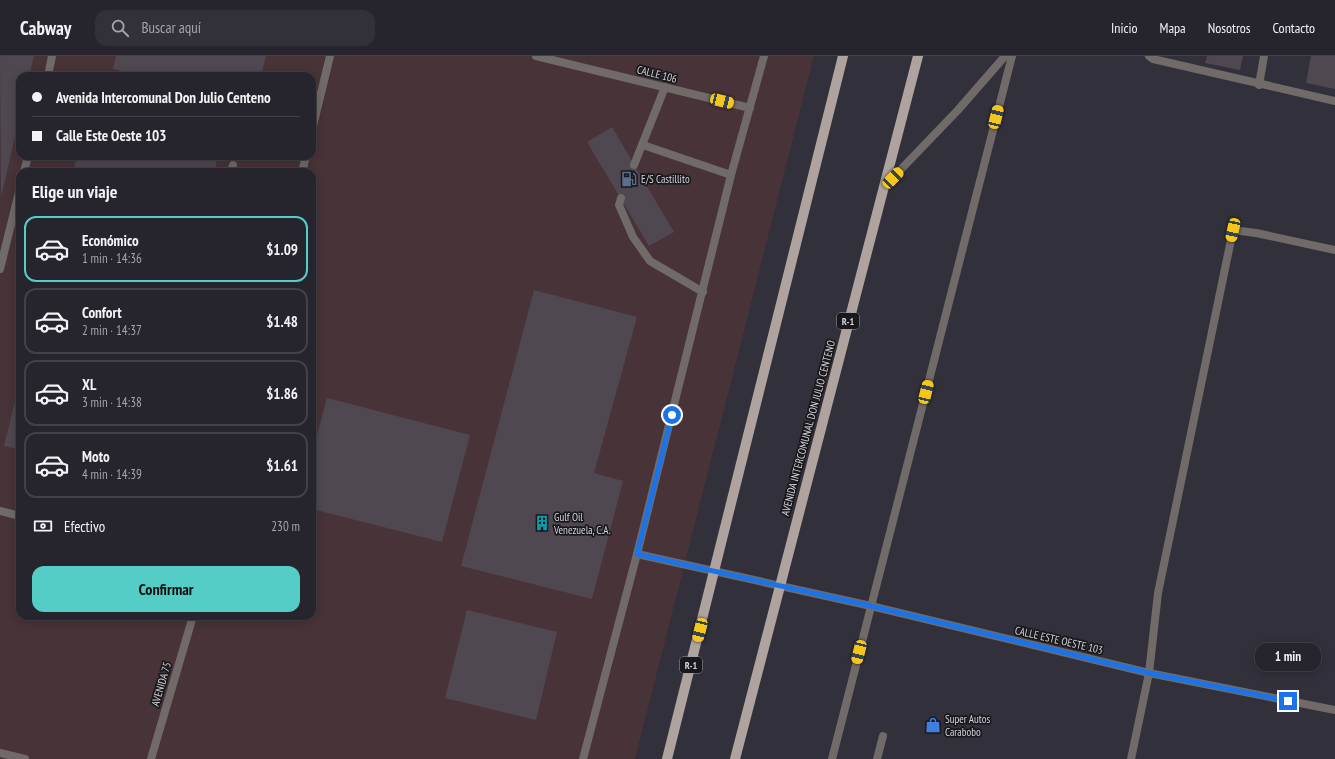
<!DOCTYPE html>
<html lang="es">
<meta charset="utf-8">
<style>
:root{--surface:#26242c;--page:#323038;--text:#f1f3f6;--muted:#a4a4a9;--line:#424148;--accent:#54cdc7}
body{margin:0;font-family:"PT Sans Narrow",sans-serif;background:var(--page);color:var(--text);height:100vh;display:flex;flex-direction:column;font-size:15px;white-space:nowrap}
*{box-sizing:border-box;margin:0}
p{font-size:13px;color:var(--muted)}
.icon{flex:none;width:22px;height:22px;fill:none;stroke:currentColor;stroke-width:2;stroke-linecap:round;stroke-linejoin:round}
.map{position:relative;flex:1;overflow:hidden}
.sheet{position:absolute;left:16px;top:112px;width:300px;height:452px;display:flex;flex-direction:column;background:var(--surface);border-radius:12px;box-shadow:0 2px 10px #0003,0 0 0 1px var(--line)}
.sheet>*{flex:none}
.top-card{position:absolute;left:16px;top:16px;width:300px;height:88px;border-radius:12px;box-shadow:0 2px 10px #0003,0 0 0 1px var(--line);display:grid;align-content:center;height:88px;padding:0 16px;background:var(--surface)}
.end{position:absolute;width:18px;height:18px;margin:-9px;border:5px solid #1a73e8;background:#fff;box-shadow:0 0 0 2px #fff}
.from{border-radius:50%}
.bubble{position:absolute;height:28px;border-radius:12px;background:var(--surface);box-shadow:0 2px 10px #0003,0 0 0 1px var(--line);font-size:13px;font-weight:700;line-height:28px;text-align:center}
.car{position:absolute;width:12px;height:24px;margin:-12px -6px;border-radius:5px;box-shadow:0 0 3px 1px #0007;background:linear-gradient(#f5c518 24%,#345 0 40%,#f5c518 0 76%,#345 0 86%,#f5c518 0)}
.top-card b{display:flex;align-items:center;gap:14px;height:38px;font-size:15px}
.top-card b+b{border-top:1px solid var(--line)}
.top-card i{width:10px;height:10px;background:var(--text)}
ul{padding:0;list-style:none}
li{display:flex;align-items:center;gap:12px;height:66px;margin:0 8px 6px;padding:0 8px;border:2px solid var(--line);border-radius:12px}
li div{flex:1}
li b{display:block;font-size:15px}
li em{font-style:normal;font-weight:700}
li.current{border-color:var(--accent)}
li>.icon{width:36px;height:36px;stroke-width:1.5}
h2{padding:0 16px;font-size:18px;line-height:48px}
.pay{display:flex;align-items:center;gap:10px;height:44px;padding:0 16px;font-size:15px}
.pay p{margin-inline-start:auto}
.button{display:flex;gap:8px;margin-top:auto;padding:8px 16px}
.button a{flex:1;height:46px;border-radius:12px;background:var(--accent);color:#111;font-size:16px;font-weight:700;line-height:46px;text-align:center}
header{display:flex;align-items:center;gap:24px;box-sizing:border-box;height:56px;padding:0 20px;background:var(--surface);border-bottom:1px solid var(--line)}
header strong{font-size:19px}
nav{display:flex;gap:22px;margin-inline-start:auto;font-size:14px}
.search{width:280px;height:36px;background:var(--page);display:flex;align-items:center;gap:10px;box-sizing:border-box;padding:0 14px;border-radius:12px;color:var(--muted);font-size:15px}
.map>svg:first-child{display:block}
.industrial{fill:#473338;fill-rule:evenodd}
.building{fill:#504851}
.lines{fill:none;stroke-linecap:round;stroke-linejoin:round}
.service{stroke:#706b69;stroke-width:8}
.minor{stroke:#706b69;stroke-width:8}
.primary{stroke:#aea39f;stroke-width:10}
.route{stroke:#1a73e8;stroke-width:5}
.labels{text-anchor:middle;dominant-baseline:central;stroke-width:3.5;stroke-linejoin:round;paint-order:stroke}
.shield{fill:#19191d;stroke:#9b9aa0;stroke-width:1}
.shield-label{font-size:10px;font-weight:bold;fill:#d3d2d8}
.street-label{font-size:11px;fill:#d3d2d8;stroke:#19191d}
.poi-label{font-size:11px;fill:#d3d2d8;stroke:#19191d;text-anchor:start}
</style>
<header>
<strong>Cabway</strong>
<div class="search"><svg class="icon" aria-label="search" viewBox="0 0 24 24"><circle cx="10" cy="10" r="6"/><path d="M15 15l6 6"/></svg>Buscar aquí</div>
<nav><a>Inicio</a><a>Mapa</a><a>Nosotros</a><a>Contacto</a></nav>
</header>
<div class="map">
<svg width="1335" height="703" viewBox="0 0 1335 703">
<rect width="100%" height="100%" fill="#32303a"/>
<path class="industrial" d="M0,0H814L635,703H0ZM20,20H312V100H20ZM20,116H312V560H20Z"/>
<g class="building">
<path d="M0,0H34L29,20H20V59L1,141Z"/>
<path d="M116,0H266L261,20H142L113,13Z"/>
<path d="M1207,0H1243L1240,14L1205,7Z"/>
<path d="M1311,0H1335V33L1306,27Z"/>
<path d="M612,71L674,176L649,190L587,86Z"/>
<path d="M77,100H218L214,116H73Z"/>
<path d="M534,234L637,261L594,417L623,425L592,543L461,510Z"/>
<path d="M19,329H20V394L4,390Z"/>
<path d="M327,342L470,379L442,486L312,453V398Z"/>
<path d="M467,554L557,576L536,664L445,642Z"/>
</g>
<g class="lines">
<g class="service">
<path d="M1149,0L1153,3L1335,45"/>
<path d="M48,20L52,0"/>
<path d="M1259,29L1264,0"/>
<path d="M643,89L731,119"/>
<path d="M634,109L665,31"/>
<path d="M24,116L28,100"/>
<path d="M231,116L233,109"/>
<path d="M621,142L619,149L633,181L650,205L703,236"/>
<path d="M0,213L20,132"/>
<path d="M0,455L20,460"/>
<path d="M1149,617L1158,537L1233,174L1256,177L1335,194"/>
<path d="M0,697L25,703"/>
<path d="M877,703L883,680"/>
</g>
<g class="minor">
<path d="M536,0L750,52"/>
<path d="M312,74L330,0"/>
<path d="M302,116L306,100"/>
<path d="M883,132L958,54L1005,0"/>
<path d="M637,498L871,550L1149,617L1335,654"/>
<path d="M151,703L193,560"/>
<path d="M583,703L637,498L731,119L764,0"/>
<path d="M832,703L1012,0"/>
<path d="M1131,703L1149,617"/>
</g>
<g class="primary">
<path d="M667,703L843,0"/>
<path d="M735,703L918,0"/>
</g>
</g>
<g class="lines">
<path class="route" d="M672,359L637,498L871,550L1149,617L1288,645"/>
</g>
<defs>
<symbol id="fuel-bare" viewBox="-9 -9 18 18"><path d="M-5.5-6h7V0h2V4h1.3V-2.5L3-4.5l.8-.8L6-3V5H2.5V1h-1V6h-7ZM-4.2-4.7v3.2H.2V-4.7Z" fill="#5c6f8a" stroke="#19191d" stroke-width="2.5" paint-order="stroke"/></symbol>
<symbol id="building-bare" viewBox="-9 -9 18 18"><path d="M-4-6H4V6H1V3H-1V6H-4ZM-2.5-4.3h1.7v1.8h-1.7ZM.8-4.3h1.7v1.8H.8ZM-2.5-1h1.7V.8h-1.7ZM.8-1h1.7V.8H.8Z" fill="#0f9aa8" stroke="#19191d" stroke-width="2.5" paint-order="stroke"/></symbol>
<symbol id="shop-bare" viewBox="-9 -9 18 18"><path d="M-5-2.5h2.3a2.7 3.5 0 0 1 5.4 0H5L5.5 6h-11ZM-1.5-2.5h3a1.5 2.3 0 0 0-3 0Z" fill="#3f7fe0" stroke="#19191d" stroke-width="2.5" paint-order="stroke"/></symbol>
</defs>
<g fill-rule="evenodd">
<use href="#fuel-bare" x="618" y="112" width="22" height="22"/>
<use href="#building-bare" x="531" y="456" width="22" height="22"/>
<use href="#shop-bare" x="922" y="658" width="22" height="22"/>
</g>
<g class="labels">
<g class="shield">
<rect x="837" y="257" width="22" height="16" rx="3"/>
<rect x="680" y="601" width="22" height="16" rx="3"/>
</g>
<g class="shield-label">
<text x="848" y="265">R-1</text>
<text x="691" y="609">R-1</text>
</g>
<g class="street-label">
<text transform="translate(657 18) rotate(14)">CALLE 106</text>
<text transform="translate(808 372) rotate(-75)">AVENIDA INTERCOMUNAL DON JULIO CENTENO</text>
<text transform="translate(1059 584) rotate(13)">CALLE ESTE OESTE 103</text>
<text transform="translate(161 628) rotate(-74)">AVENIDA 75</text>
</g>
<g class="poi-label">
<text x="641" y="123">E/S Castillito</text>
<text x="554" y="461">Gulf Oil<tspan x="554" dy="13">Venezuela, C.A.</tspan></text>
<text x="945" y="663">Super Autos<tspan x="945" dy="13">Carabobo</tspan></text>
</g>
</g>
</svg>
<i class="end from" style="left:672px;top:359px"></i>
<i class="end" style="left:1288px;top:645px"></i>
<div class="bubble" style="left:1255px;top:587px;width:66px">1 min</div>
<i class="car" style="left:722px;top:45px;rotate:104deg"></i>
<i class="car" style="left:996px;top:61px;rotate:14deg"></i>
<i class="car" style="left:893px;top:122px;rotate:44deg"></i>
<i class="car" style="left:1233px;top:174px;rotate:192deg"></i>
<i class="car" style="left:926px;top:336px;rotate:14deg"></i>
<i class="car" style="left:700px;top:574px;rotate:194deg"></i>
<i class="car" style="left:859px;top:596px;rotate:194deg"></i>
<div class="top-card">
<b><i class="from"></i>Avenida Intercomunal Don Julio Centeno</b>
<b><i></i>Calle Este Oeste 103</b>
</div>
<section class="sheet">
<h2>Elige un viaje</h2>
<ul>
<li class="current"><svg class="icon" aria-label="car" viewBox="0 0 24 24"><path d="M5 17H2v-5l4-1 3-4h7l3 4 3 1v5h-3M9 17h6M6 11h13"/><circle cx="7" cy="17" r="2"/><circle cx="17" cy="17" r="2"/></svg><div><b>Económico</b><p>1 min · 14:36</p></div><em>$1.09</em></li>
<li><svg class="icon" aria-label="car" viewBox="0 0 24 24"><path d="M5 17H2v-5l4-1 3-4h7l3 4 3 1v5h-3M9 17h6M6 11h13"/><circle cx="7" cy="17" r="2"/><circle cx="17" cy="17" r="2"/></svg><div><b>Confort</b><p>2 min · 14:37</p></div><em>$1.48</em></li>
<li><svg class="icon" aria-label="car" viewBox="0 0 24 24"><path d="M5 17H2v-5l4-1 3-4h7l3 4 3 1v5h-3M9 17h6M6 11h13"/><circle cx="7" cy="17" r="2"/><circle cx="17" cy="17" r="2"/></svg><div><b>XL</b><p>3 min · 14:38</p></div><em>$1.86</em></li>
<li><svg class="icon" aria-label="car" viewBox="0 0 24 24"><path d="M5 17H2v-5l4-1 3-4h7l3 4 3 1v5h-3M9 17h6M6 11h13"/><circle cx="7" cy="17" r="2"/><circle cx="17" cy="17" r="2"/></svg><div><b>Moto</b><p>4 min · 14:39</p></div><em>$1.61</em></li>
</ul>
<div class="pay"><svg class="icon" aria-label="cash" viewBox="0 0 24 24"><path d="M3 7h18v10H3z"/><circle cx="12" cy="12" r="2"/></svg>Efectivo<p>230 m</p></div>
<div class="button"><a>Confirmar</a></div>
</section>
</div>
